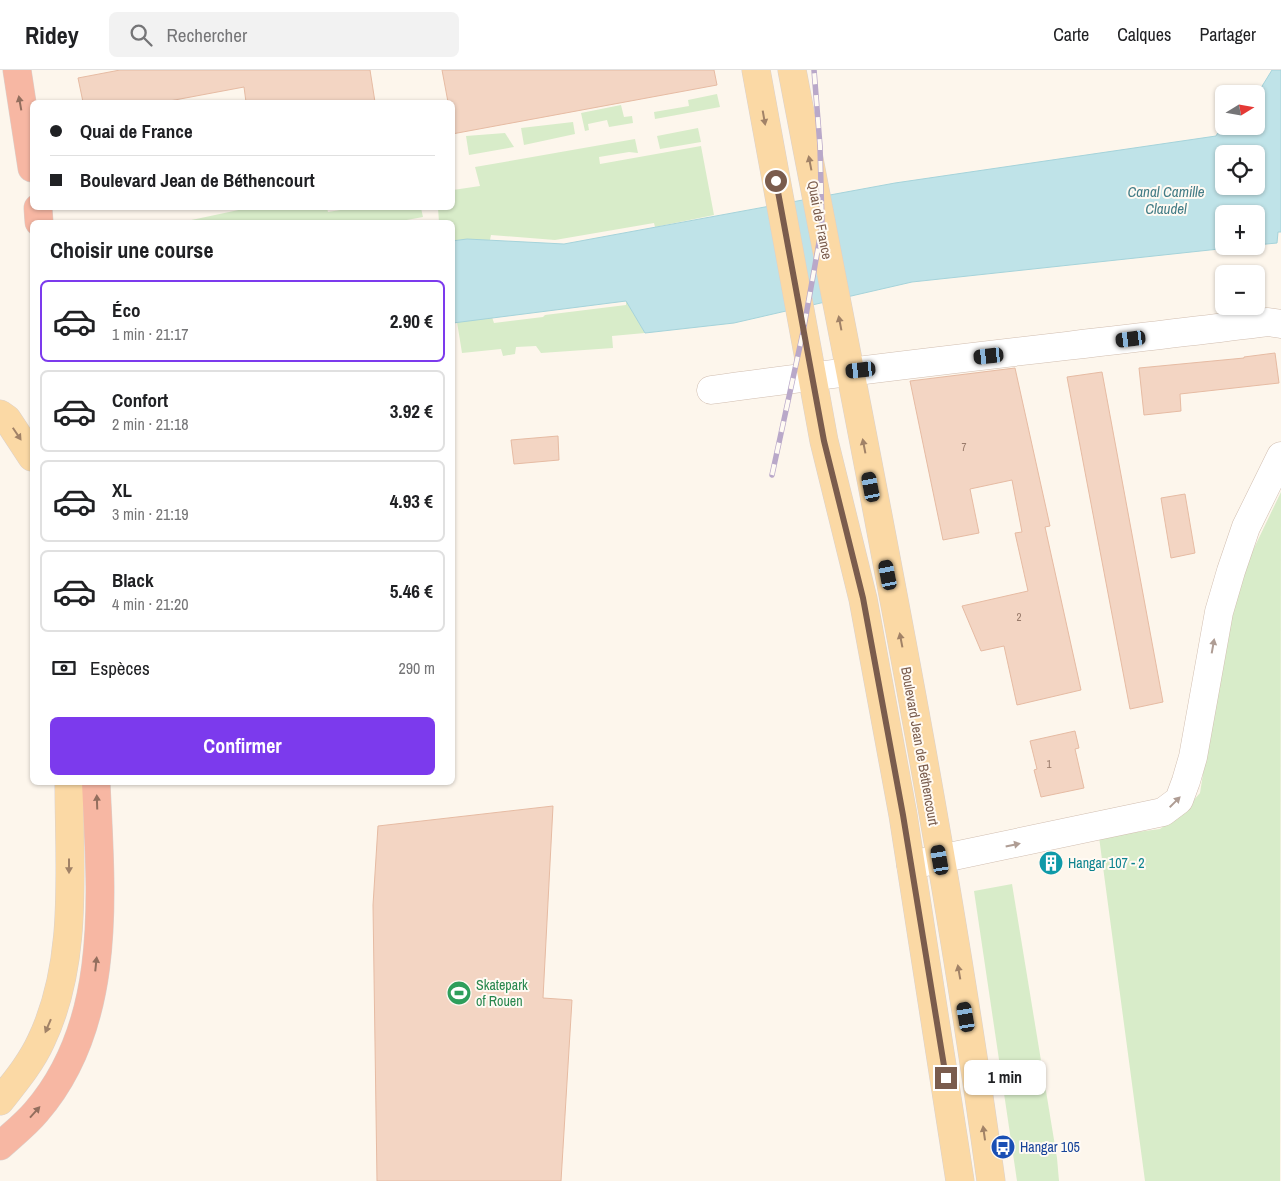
<!DOCTYPE html>
<html lang="fr">
<meta charset="utf-8">
<style>
:root{--surface:#fff;--page:#f2f2f2;--text:#202124;--muted:#757577;--line:#e0e0e0;--accent:#7c3aed}
body{margin:0;font-family:"Archivo Narrow",sans-serif;background:var(--page);color:var(--text);height:100vh;display:flex;flex-direction:column;font-size:19px;white-space:nowrap}
*{box-sizing:border-box;margin:0}
p{font-size:16px;color:var(--muted)}
.icon{flex:none;width:28px;height:28px;fill:none;stroke:currentColor;stroke-width:2;stroke-linecap:round;stroke-linejoin:round}
.map{position:relative;flex:1;overflow:hidden}
.panel{position:absolute;left:30px;top:150px;width:425px;height:565px;display:flex;flex-direction:column;background:var(--surface);border-radius:8px;box-shadow:0 1px 4px #0004}
.panel>*{flex:none}
.banner{position:absolute;left:30px;top:30px;width:425px;height:110px;border-radius:8px;box-shadow:0 1px 4px #0004;display:grid;align-content:center;height:110px;padding:0 20px;background:var(--surface)}
.needle{width:32px;rotate:79deg}
.controls{position:absolute;left:1215px;top:15px;display:grid;gap:10px}
.controls a{display:grid;place-items:center;width:50px;height:50px;border-radius:8px;background:var(--surface);box-shadow:0 1px 4px #0004;font-size:25px}
.end{position:absolute;width:22px;height:22px;margin:-11px;border:6px solid #7a5c4d;background:#fff;box-shadow:0 0 0 2px #fff}
.from{border-radius:50%}
.bubble{position:absolute;height:35px;border-radius:8px;background:var(--surface);box-shadow:0 1px 4px #0004;font-size:16px;font-weight:700;line-height:35px;text-align:center}
.car{position:absolute;width:15px;height:30px;margin:-15px -8px;border-radius:6px;box-shadow:0 0 4px 1px #0007;background:linear-gradient(#222 24%,#8ab4d8 0 40%,#222 0 76%,#8ab4d8 0 86%,#222 0)}
.banner b{display:flex;align-items:center;gap:18px;height:48px;font-size:19px}
.banner b+b{border-top:1px solid var(--line)}
.banner i{width:12px;height:12px;background:var(--text)}
ul{padding:0;list-style:none}
li{display:flex;align-items:center;gap:15px;height:82px;margin:0 10px 8px;padding:0 10px;border:2px solid var(--line);border-radius:8px}
li div{flex:1}
li b{display:block;font-size:19px}
li em{font-style:normal;font-weight:700}
li.on{border-color:var(--accent)}
li>.icon{width:45px;height:45px;stroke-width:1.5}
h2{padding:0 20px;font-size:22px;line-height:60px}
.pay{display:flex;align-items:center;gap:12px;height:55px;padding:0 20px;font-size:19px}
.pay p{margin-inline-start:auto}
.primary-button{display:flex;gap:10px;margin-top:auto;padding:10px 20px}
.primary-button a{flex:1;height:58px;border-radius:8px;background:var(--accent);color:#fff;font-size:20px;font-weight:700;line-height:58px;text-align:center}
header{display:flex;align-items:center;gap:30px;box-sizing:border-box;height:70px;padding:0 25px;background:var(--surface);border-bottom:1px solid var(--line)}
header strong{font-size:24px}
nav{display:flex;gap:28px;margin-inline-start:auto;font-size:18px}
.search{width:350px;height:45px;background:var(--page);display:flex;align-items:center;gap:12px;box-sizing:border-box;padding:0 18px;border-radius:8px;color:var(--muted);font-size:19px}
.map>svg:first-child{display:block}
.green{fill:#d8ecc9}
.water{fill:#bfe3e8;stroke:#a5d3da;fill-rule:evenodd}
.building{fill:#f3d5c3;stroke:#e6bba3}
.lines{fill:none;stroke-linecap:round;stroke-linejoin:round}
.minor-casing{stroke:#d1beb0;stroke-width:29}
.major-casing{stroke:#dad1cd;stroke-width:29}
.highway-casing{stroke:#dad1cd;stroke-width:29}
.minor{stroke:#fff;stroke-width:28}
.major{stroke:#fbd9a5;stroke-width:28}
.highway{stroke:#f7b7a3;stroke-width:28}
.rail-casing{stroke:#b9a8c9;stroke-width:5.5}
.rail{stroke:#fffaf3;stroke-width:4;stroke-dasharray:11;stroke-linecap:butt}
.oneway{fill:#936e5e}
.oneway2{fill:#a18267}
.oneway3{fill:#af9d94}
.route{stroke:#7a5c4d;stroke-width:6}
.labels{text-anchor:middle;dominant-baseline:central;stroke-width:4;stroke-linejoin:round;paint-order:stroke}
.number-label{font-size:11px;fill:#987a6a}
.street-label{font-size:14px;fill:#7a5c4d;stroke:#fffaf3}
.culture-label{font-size:14px;fill:#0d838f;stroke:#fffaf3;text-anchor:start}
.leisure-label{font-size:14px;fill:#27864d;stroke:#fffaf3;text-anchor:start}
.transit-label{font-size:14px;fill:#164399;stroke:#fffaf3;text-anchor:start}
.water-label{font-size:15px;font-style:italic;fill:#437c86;stroke:#fffaf3}
</style>
<header>
<strong>Ridey</strong>
<div class="search"><svg class="icon" aria-label="search" viewBox="0 0 24 24"><circle cx="10" cy="10" r="6"/><path d="M15 15l6 6"/></svg>Rechercher</div>
<nav><a>Carte</a><a>Calques</a><a>Partager</a></nav>
</header>
<div class="map">
<svg width="1281" height="1111" viewBox="0 0 1281 1111">
<rect width="100%" height="100%" fill="#fdf6ec"/>
<g class="green">
<path d="M717,24L720,37L655,49L654,42L689,36L688,30Z"/>
<path d="M621,35L624,47L632,46L633,53L609,57L607,50L588,54L589,60L585,61L581,43Z"/>
<path d="M573,52L575,64L524,75L521,58Z"/>
<path d="M698,58L701,72L660,79L657,66Z"/>
<path d="M505,63L514,77L469,85L466,66Z"/>
<path d="M635,69L638,83L629,82L599,87L600,94L701,76L714,145L655,157L654,153L555,170L491,165L490,170L453,171L452,152H439L438,138H452L453,120L480,116L475,97Z"/>
<path d="M248,138H327L328,142L353,138H421L423,147L396,152H182Z"/>
<path d="M626,231L645,263L612,266L613,278L541,283L536,276L516,277L515,284L503,286L501,279L462,283L457,252L492,247L494,253L543,247L545,245L626,235Z"/>
<path d="M1281,422L1280,1111H1145L1099,767L1160,759L1184,741L1200,723L1218,608L1242,503Z"/>
<path d="M1012,814L1057,1088L1059,1111H1017L974,821Z"/>
</g>
<path class="water" d="M1272,0H1281V162H1278L1277,173L1256,175V144H1224V176H1247L912,212L734,253L645,263L626,231L453,253L452,171L467,169L564,174L895,113L1216,66L1224,52V56H1256V26ZM1224,84H1256V116H1224Z"/>
<g class="building">
<path d="M120,0H370L375,32H246L244,17L164,32H83L78,8Z"/>
<path d="M442,0H714L717,15L452,64V32H448Z"/>
<path d="M1275,283L1279,313L1180,324L1181,341L1144,345L1139,298L1244,288V287Z"/>
<path d="M1015,298L1050,456L1045,457L1081,620L1017,635L1004,576L981,581L962,536L1028,521L1015,463L1022,462L1012,410L970,419L979,463L943,470L910,311Z"/>
<path d="M1102,302L1163,632L1130,639L1067,307Z"/>
<path d="M558,366L559,390L514,394L511,370Z"/>
<path d="M1185,424L1195,483L1171,488L1161,428Z"/>
<path d="M1075,661L1079,678L1075,679L1084,718L1041,727L1034,700L1037,699L1030,671Z"/>
<path d="M553,736L543,928L572,930L561,1111H377L373,835L378,756Z"/>
</g>
<g class="lines">
<defs>
<g id="minor">
<path d="M711,320C896,294 1082,275 1268,252L1281,254"/>
<path d="M911,795L1163,742L1179,730L1186,711L1193,687L1219,542L1231,501L1246,457L1281,386"/>
</g>
<g id="major">
<path d="M756,0L824,371L863,529L903,745L960,1111"/>
<path d="M792,0C862,369 940,738 991,1111"/>
<path d="M0,344L7,349L32,387"/>
<path d="M0,1031C15,1012 31,993 41,971C79,892 69,798 69,712"/>
</g>
<g id="highway">
<path d="M17,0L32,98"/>
<path d="M38,138L39,152"/>
<path d="M0,1076C12,1065 26,1054 36,1042C114,952 101,822 96,712"/>
</g>
</defs>
<use href="#minor" class="minor-casing"/>
<use href="#major" class="major-casing"/>
<use href="#highway" class="highway-casing"/>
<use href="#minor" class="minor"/>
<use href="#major" class="major"/>
<use href="#highway" class="highway"/>
<defs>
<path id="rail" d="M772,405L803,262L822,156L820,76L814,0"/>
</defs>
<use href="#rail" class="rail-casing"/>
<use href="#rail" class="rail"/>
</g>
<defs><path id="oneway-solid" d="M-6-.8H1V-3.2L6.5 0L1 3.2V.8H-6Z" transform="scale(1.25)"/></defs>
<g class="oneway">
<use href="#oneway-solid" transform="translate(20 33) rotate(-100)"/>
<use href="#oneway-solid" transform="translate(97 732) rotate(-92)"/>
<use href="#oneway-solid" transform="translate(96 894) rotate(-84)"/>
<use href="#oneway-solid" transform="translate(35 1042) rotate(-48)"/>
</g>
<g class="oneway2">
<use href="#oneway-solid" transform="translate(764 48) rotate(80)"/>
<use href="#oneway-solid" transform="translate(810 93) rotate(-101)"/>
<use href="#oneway-solid" transform="translate(840 253) rotate(-101)"/>
<use href="#oneway-solid" transform="translate(17 364) rotate(56)"/>
<use href="#oneway-solid" transform="translate(864 376) rotate(-101)"/>
<use href="#oneway-solid" transform="translate(901 570) rotate(-101)"/>
<use href="#oneway-solid" transform="translate(69 796) rotate(90)"/>
<use href="#oneway-solid" transform="translate(959 902) rotate(-100)"/>
<use href="#oneway-solid" transform="translate(48 956) rotate(113)"/>
<use href="#oneway-solid" transform="translate(984 1063) rotate(-98)"/>
</g>
<g class="oneway3">
<use href="#oneway-solid" transform="translate(1213 576) rotate(-80)"/>
<use href="#oneway-solid" transform="translate(1175 732) rotate(-45)"/>
<use href="#oneway-solid" transform="translate(1013 775) rotate(-12)"/>
</g>
<g class="lines">
<path class="route" d="M776,111L824,371L863,528L903,745L946,1008"/>
</g>
<defs>
<symbol id="building-disc" viewBox="-11 -11 22 22"><circle r="9.5" fill="#0f9aa8" stroke="#fffaf3"/><path d="M-4-6H4V6H1V3H-1V6H-4ZM-2.5-4.3h1.7v1.8h-1.7ZM.8-4.3h1.7v1.8H.8ZM-2.5-1h1.7V.8h-1.7ZM.8-1h1.7V.8H.8Z" fill="#fff"/></symbol>
<symbol id="stadium-disc" viewBox="-11 -11 22 22"><circle r="9.5" fill="#2e9e5b" stroke="#fffaf3"/><path d="M0-5a6.5 5 0 1 0 0 10a6.5 5 0 1 0 0-10ZM-3.5-1.8h7v3.6h-7Z" fill="#fff"/></symbol>
<symbol id="bus-disc" viewBox="-11 -11 22 22"><circle r="9.5" fill="#1a4fb4" stroke="#fffaf3"/><path d="M-5-6H5V4H4V6H2V4H-2V6H-4V4H-5ZM-3.5-4V0h7V-4ZM-3.5 1.2v1.5H-2V1.2ZM2 1.2v1.5H3.5V1.2Z" fill="#fff"/></symbol>
</defs>
<g fill-rule="evenodd">
<use href="#building-disc" x="1037" y="779" width="28" height="28"/>
<use href="#stadium-disc" x="445" y="909" width="28" height="28"/>
<use href="#bus-disc" x="989" y="1063" width="28" height="28"/>
</g>
<g class="labels">
<g class="number-label">
<text x="964" y="377">7</text>
<text x="1019" y="547">2</text>
<text x="1049" y="694">1</text>
</g>
<g class="street-label">
<text transform="translate(820 150) rotate(79)">Quai de France</text>
<text transform="translate(920 676) rotate(80)">Boulevard Jean de Béthencourt</text>
</g>
<g class="culture-label">
<text x="1068" y="793">Hangar 107 - 2</text>
</g>
<g class="leisure-label">
<text x="476" y="915">Skatepark<tspan x="476" dy="16">of Rouen</tspan></text>
</g>
<g class="transit-label">
<text x="1020" y="1077">Hangar 105</text>
</g>
<g class="water-label">
<text x="1166" y="121">Canal Camille<tspan x="1166" dy="17">Claudel</tspan></text>
</g>
</g>
</svg>
<div class="controls">
<a><svg class="needle" viewBox="-14 -14 28 28"><path d="M0-13l5 13h-10z" fill="#e53935"/><path d="M0 13l5-13h-10z" fill="#757577"/></svg></a>
<a><svg class="icon" aria-label="locate" viewBox="0 0 24 24"><circle cx="12" cy="12" r="6"/><path d="M12 2v4M12 18v4M2 12h4M18 12h4"/></svg></a>
<a>+</a>
<a>−</a>
</div>
<i class="end from" style="left:776px;top:111px"></i>
<i class="end" style="left:946px;top:1008px"></i>
<div class="bubble" style="left:964px;top:990px;width:82px">1 min</div>
<i class="car" style="left:1131px;top:269px;rotate:263deg"></i>
<i class="car" style="left:989px;top:286px;rotate:264deg"></i>
<i class="car" style="left:861px;top:300px;rotate:264deg"></i>
<i class="car" style="left:871px;top:417px;rotate:349deg"></i>
<i class="car" style="left:888px;top:505px;rotate:349deg"></i>
<i class="car" style="left:940px;top:790px;rotate:350deg"></i>
<i class="car" style="left:966px;top:947px;rotate:350deg"></i>
<div class="banner">
<b><i class="from"></i>Quai de France</b>
<b><i></i>Boulevard Jean de Béthencourt</b>
</div>
<section class="panel">
<h2>Choisir une course</h2>
<ul>
<li class="on"><svg class="icon" aria-label="car" viewBox="0 0 24 24"><path d="M5 17H2v-5l4-1 3-4h7l3 4 3 1v5h-3M9 17h6M6 11h13"/><circle cx="7" cy="17" r="2"/><circle cx="17" cy="17" r="2"/></svg><div><b>Éco</b><p>1 min · 21:17</p></div><em>2.90 €</em></li>
<li><svg class="icon" aria-label="car" viewBox="0 0 24 24"><path d="M5 17H2v-5l4-1 3-4h7l3 4 3 1v5h-3M9 17h6M6 11h13"/><circle cx="7" cy="17" r="2"/><circle cx="17" cy="17" r="2"/></svg><div><b>Confort</b><p>2 min · 21:18</p></div><em>3.92 €</em></li>
<li><svg class="icon" aria-label="car" viewBox="0 0 24 24"><path d="M5 17H2v-5l4-1 3-4h7l3 4 3 1v5h-3M9 17h6M6 11h13"/><circle cx="7" cy="17" r="2"/><circle cx="17" cy="17" r="2"/></svg><div><b>XL</b><p>3 min · 21:19</p></div><em>4.93 €</em></li>
<li><svg class="icon" aria-label="car" viewBox="0 0 24 24"><path d="M5 17H2v-5l4-1 3-4h7l3 4 3 1v5h-3M9 17h6M6 11h13"/><circle cx="7" cy="17" r="2"/><circle cx="17" cy="17" r="2"/></svg><div><b>Black</b><p>4 min · 21:20</p></div><em>5.46 €</em></li>
</ul>
<div class="pay"><svg class="icon" aria-label="cash" viewBox="0 0 24 24"><path d="M3 7h18v10H3z"/><circle cx="12" cy="12" r="2"/></svg>Espèces<p>290 m</p></div>
<div class="primary-button"><a>Confirmer</a></div>
</section>
</div>
